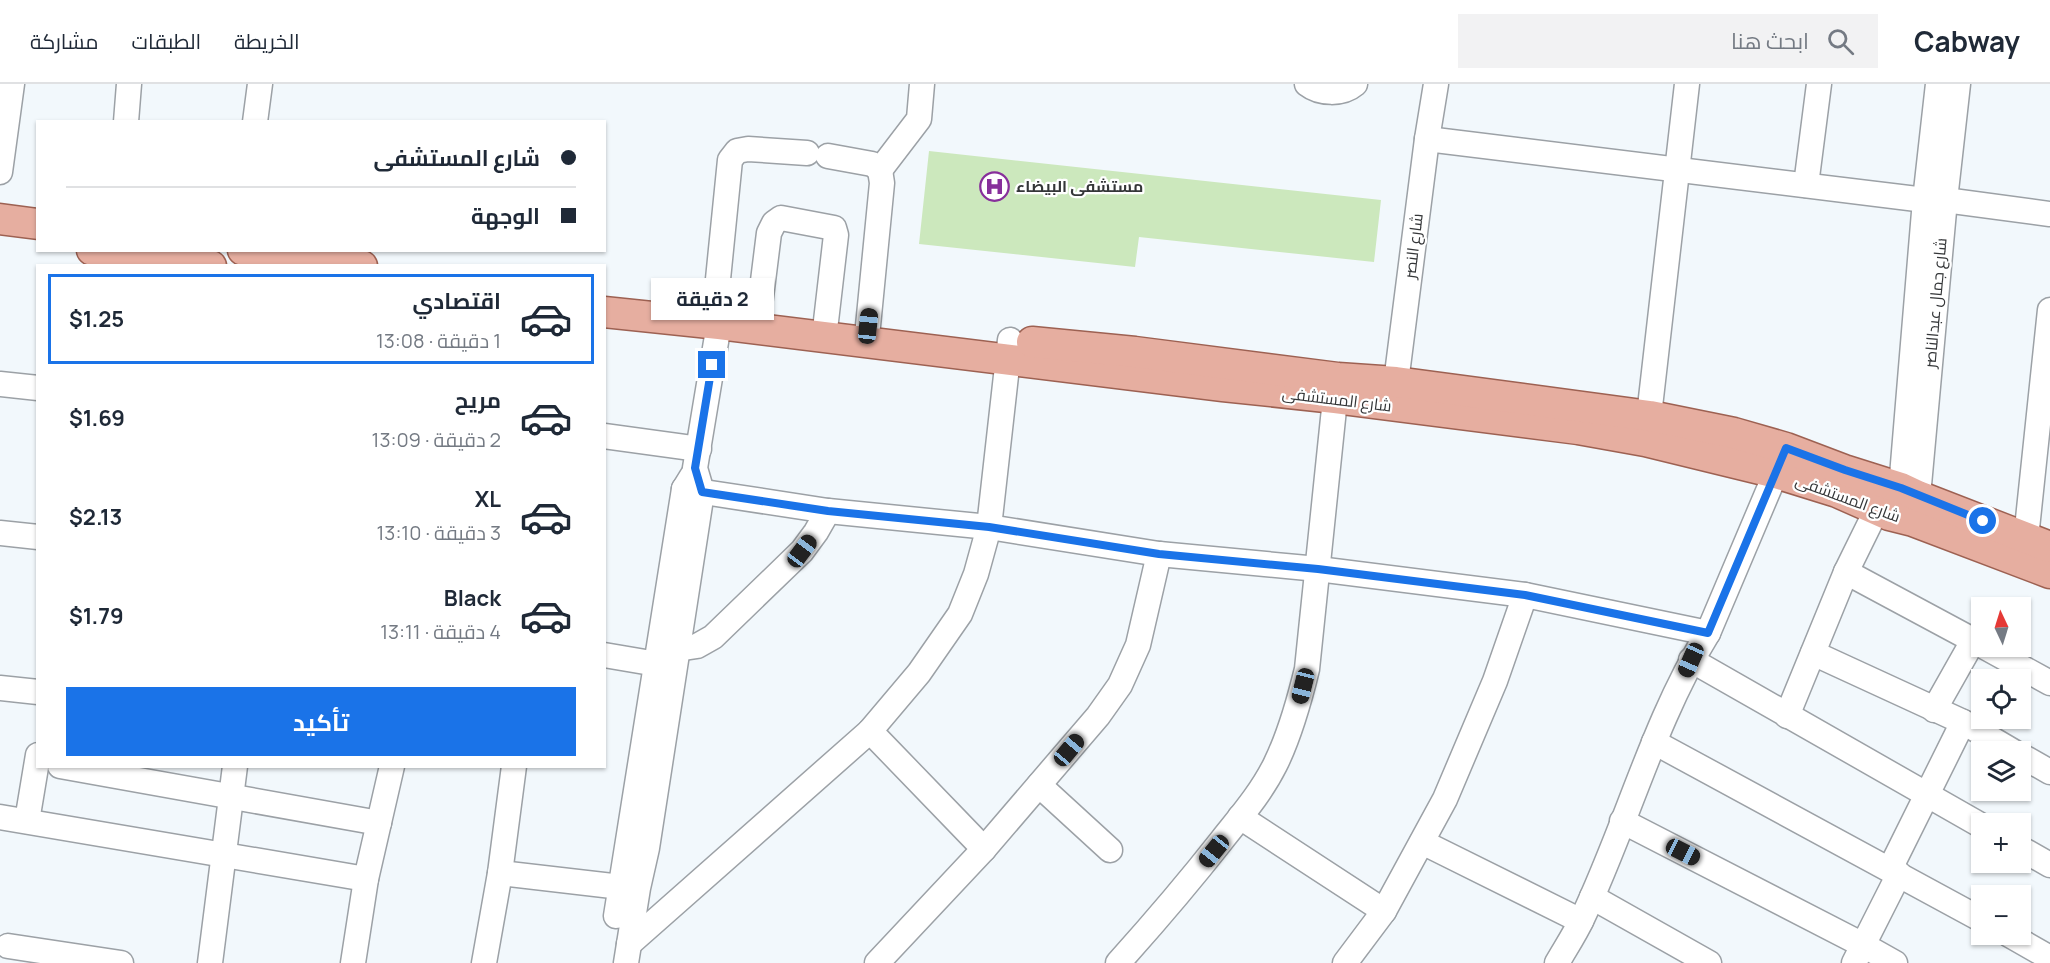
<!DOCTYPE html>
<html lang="ar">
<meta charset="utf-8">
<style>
:root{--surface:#fff;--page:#f2f2f3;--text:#1f2937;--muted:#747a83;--line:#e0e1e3;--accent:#1a73e8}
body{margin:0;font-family:Manrope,Cairo,sans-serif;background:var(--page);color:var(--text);direction:rtl;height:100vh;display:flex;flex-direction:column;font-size:22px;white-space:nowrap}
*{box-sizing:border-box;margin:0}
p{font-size:20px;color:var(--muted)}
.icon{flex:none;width:33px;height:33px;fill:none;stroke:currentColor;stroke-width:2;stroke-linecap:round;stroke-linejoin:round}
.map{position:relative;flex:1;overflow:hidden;direction:ltr}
.sheet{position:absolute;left:36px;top:180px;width:570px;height:504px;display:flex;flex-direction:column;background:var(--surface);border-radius:0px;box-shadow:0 2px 4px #0004;direction:rtl}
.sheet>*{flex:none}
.banner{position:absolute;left:36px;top:36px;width:570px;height:132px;border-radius:0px;box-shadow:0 2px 4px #0004;direction:rtl;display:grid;align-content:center;height:132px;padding:0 30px;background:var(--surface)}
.needle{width:39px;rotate:356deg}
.tools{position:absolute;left:1971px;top:513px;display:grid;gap:12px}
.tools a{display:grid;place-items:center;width:60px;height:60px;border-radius:0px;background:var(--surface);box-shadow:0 2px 4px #0004;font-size:30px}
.end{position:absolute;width:27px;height:27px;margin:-14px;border:8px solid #1a73e8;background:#fff;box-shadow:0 0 0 3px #fff}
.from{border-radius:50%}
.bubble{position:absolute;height:42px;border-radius:0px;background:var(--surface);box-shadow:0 2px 4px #0004;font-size:20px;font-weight:700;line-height:42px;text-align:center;direction:rtl}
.car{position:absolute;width:18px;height:36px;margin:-18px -9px;border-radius:8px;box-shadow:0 0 4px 2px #0007;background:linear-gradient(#222 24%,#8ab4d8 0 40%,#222 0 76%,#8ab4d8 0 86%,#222 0)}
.banner b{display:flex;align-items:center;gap:21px;height:57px;font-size:22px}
.banner b+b{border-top:2px solid var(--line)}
.banner i{width:15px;height:15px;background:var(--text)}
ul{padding:10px 0 0;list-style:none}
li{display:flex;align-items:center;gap:18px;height:90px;margin:0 12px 9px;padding:0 18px;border:3px solid transparent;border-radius:0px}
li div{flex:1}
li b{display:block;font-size:22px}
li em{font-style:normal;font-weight:700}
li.active{border-color:var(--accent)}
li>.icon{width:54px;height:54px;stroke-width:1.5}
.button{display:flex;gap:12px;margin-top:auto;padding:12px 30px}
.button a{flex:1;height:69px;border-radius:0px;background:var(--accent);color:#fff;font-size:24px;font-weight:700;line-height:69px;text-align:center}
header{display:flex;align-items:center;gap:36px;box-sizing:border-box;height:84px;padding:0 30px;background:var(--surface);border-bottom:2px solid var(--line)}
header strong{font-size:28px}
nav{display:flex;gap:33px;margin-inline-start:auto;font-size:21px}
.search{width:420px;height:54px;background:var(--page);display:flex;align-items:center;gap:15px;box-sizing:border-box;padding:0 21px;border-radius:0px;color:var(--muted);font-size:22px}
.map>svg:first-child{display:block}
.green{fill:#cce8bd}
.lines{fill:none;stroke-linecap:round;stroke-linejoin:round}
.minor-casing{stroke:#9ca1a6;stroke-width:27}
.major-casing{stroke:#9d6152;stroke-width:33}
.minor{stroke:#fff;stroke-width:24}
.major{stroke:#e6aea0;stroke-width:30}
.route{stroke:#1a73e8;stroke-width:8}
.labels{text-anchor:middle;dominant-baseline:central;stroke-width:4.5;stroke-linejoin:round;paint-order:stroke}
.poi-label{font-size:16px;font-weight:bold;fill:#343638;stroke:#fff;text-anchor:start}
.street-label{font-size:16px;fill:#343638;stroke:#fff}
</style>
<header>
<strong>Cabway</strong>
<div class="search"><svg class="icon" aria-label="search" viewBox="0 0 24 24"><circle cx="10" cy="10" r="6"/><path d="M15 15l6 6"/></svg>ابحث هنا</div>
<nav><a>الخريطة</a><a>الطبقات</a><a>مشاركة</a></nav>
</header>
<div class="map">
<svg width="2050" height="879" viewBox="0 0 2050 879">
<rect width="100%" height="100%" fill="#f2f8fc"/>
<path class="green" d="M929,67L1381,116L1374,178L1139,153L1135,183L919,160Z"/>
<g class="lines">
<defs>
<g id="minor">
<path d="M1307,0C1320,10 1342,11 1355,0"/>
<path d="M126,38L129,0"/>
<path d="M255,38L260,0"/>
<path d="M1427,55L1925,116H1945L2050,130"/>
<path d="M828,72L872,80L880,86L882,99L868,242"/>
<path d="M880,86L919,35L922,0"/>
<path d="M0,88L12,0"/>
<path d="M1806,101L1819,0"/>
<path d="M715,225L730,76L737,67L748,65L807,69"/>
<path d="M759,229L769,149L774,139L781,134L834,144L836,151L826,237"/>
<path d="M0,300L38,304"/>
<path d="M1402,312L1396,298L1427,55L1436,0"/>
<path d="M1647,349L1687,0"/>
<path d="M604,352L699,365"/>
<path d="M684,405L828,427L989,443L1159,470L1318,485L1525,511L1708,549"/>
<path d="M1894,420L1901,404L1925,116L1938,0"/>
<path d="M1914,429L1918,412L1945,116L1958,0"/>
<path d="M0,449L38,453"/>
<path d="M2026,454L2050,226"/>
<path d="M1846,488L1982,561"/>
<path d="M1983,562L2050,599"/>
<path d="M677,565L697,562L713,553L802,467L816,448L828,427"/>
<path d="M1813,569L1963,638L2014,668"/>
<path d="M604,571L657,580"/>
<path d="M1691,576L1982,742"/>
<path d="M0,604L38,608"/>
<path d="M1934,626L1973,557"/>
<path d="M1787,632L1846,488L1877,425"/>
<path d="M870,647L984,765"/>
<path d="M1654,658L1982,836"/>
<path d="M2020,671L2050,688"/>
<path d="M60,682L379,739"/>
<path d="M1039,701L1110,766"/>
<path d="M0,733L366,795"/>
<path d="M1240,733L1384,827"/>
<path d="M27,737L38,671"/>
<path d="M1622,737L1863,861L1895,879"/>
<path d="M1422,758L1581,837"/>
<path d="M2020,764L2050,781"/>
<path d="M1890,785L1963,638"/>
<path d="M500,789L621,803"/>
<path d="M1592,813L1709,879"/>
<path d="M616,832L684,405L692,392"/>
<path d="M2008,850L2050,874"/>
<path d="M629,860L870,647L919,589L960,530L976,490L989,443L1010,256"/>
<path d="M8,862L121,879"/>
<path d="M210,879L235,682"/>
<path d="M353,879L366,795L392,682"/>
<path d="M484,879L500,789L514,682"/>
<path d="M626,879L638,804L647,764L702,408L695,384L719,240"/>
<path d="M877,879L984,765L1098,632L1120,601L1138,561L1159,470"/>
<path d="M1118,879C1154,839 1189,798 1222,756C1241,732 1261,709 1275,681C1290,651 1299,618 1307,585L1337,296"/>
<path d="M1345,879L1384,827L1445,715L1495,597L1525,511"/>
<path d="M1557,879C1565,865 1575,850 1582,835C1627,741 1653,638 1708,549L1783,372"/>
<path d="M1854,879L1899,790"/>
</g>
<g id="major">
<path d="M0,135L38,140"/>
<path d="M92,166L211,182"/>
<path d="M243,166L362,182"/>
<path d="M604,228L719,240L1223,302L1335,314L1578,345L1645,357L1776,389L1837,408L1889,431L1913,437L2050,489"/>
<path d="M1032,258L1135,268L1338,294L1396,298L1650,332L1734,349L1786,364L1844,386L1901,404L1918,412L2050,463"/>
</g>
</defs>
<use href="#minor" class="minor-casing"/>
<use href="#major" class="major-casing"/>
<use href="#minor" class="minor"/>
<use href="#major" class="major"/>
</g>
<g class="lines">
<path class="route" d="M712,281L695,384L702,408L828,427L989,443L1159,470L1318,485L1525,511L1708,549L1786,364L1845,386L1901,404L1983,437"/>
</g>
<defs>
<symbol id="hospital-ring" viewBox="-11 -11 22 22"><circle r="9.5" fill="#fff" stroke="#872f9b" stroke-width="1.5"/><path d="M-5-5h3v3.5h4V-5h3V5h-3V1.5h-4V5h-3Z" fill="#872f9b"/></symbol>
</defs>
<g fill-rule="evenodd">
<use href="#hospital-ring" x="978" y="86" width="33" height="33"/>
</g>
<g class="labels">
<g class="poi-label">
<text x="1016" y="102">مستشفى البيضاء</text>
</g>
<g class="street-label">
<text transform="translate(1413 162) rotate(-83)">شارع النصر</text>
<text transform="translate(1935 219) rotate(-85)">شارع جمال عبدالناصر</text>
<text transform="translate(1337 315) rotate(7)">شارع المستشفى</text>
<text transform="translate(1848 414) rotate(20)">شارع المستشفى</text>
</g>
</g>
</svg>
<div class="tools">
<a><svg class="needle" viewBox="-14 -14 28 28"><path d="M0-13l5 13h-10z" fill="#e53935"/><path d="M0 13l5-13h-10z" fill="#747a83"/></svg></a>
<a><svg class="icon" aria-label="locate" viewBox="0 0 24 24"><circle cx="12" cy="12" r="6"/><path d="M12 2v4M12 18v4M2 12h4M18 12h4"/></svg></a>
<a><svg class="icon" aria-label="layers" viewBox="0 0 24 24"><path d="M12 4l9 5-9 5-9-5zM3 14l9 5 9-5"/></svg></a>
<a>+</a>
<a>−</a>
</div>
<i class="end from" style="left:1983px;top:437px"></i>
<i class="end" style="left:712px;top:281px"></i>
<div class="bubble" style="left:651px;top:194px;width:123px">2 دقيقة</div>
<i class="car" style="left:868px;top:242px;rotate:6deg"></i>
<i class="car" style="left:802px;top:467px;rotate:37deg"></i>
<i class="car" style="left:1691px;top:576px;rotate:204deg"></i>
<i class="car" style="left:1303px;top:602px;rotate:194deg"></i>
<i class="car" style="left:1069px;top:666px;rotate:40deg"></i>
<i class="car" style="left:1214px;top:767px;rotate:219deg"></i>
<i class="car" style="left:1683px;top:768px;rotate:117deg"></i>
<div class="banner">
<b><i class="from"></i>شارع المستشفى</b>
<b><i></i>الوجهة</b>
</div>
<section class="sheet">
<ul>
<li class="active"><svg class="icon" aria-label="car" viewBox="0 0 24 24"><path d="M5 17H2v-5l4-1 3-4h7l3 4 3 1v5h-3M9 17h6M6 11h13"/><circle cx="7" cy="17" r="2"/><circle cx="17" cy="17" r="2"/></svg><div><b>اقتصادي</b><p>1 دقيقة · 13:08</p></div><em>$1.25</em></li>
<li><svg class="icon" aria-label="car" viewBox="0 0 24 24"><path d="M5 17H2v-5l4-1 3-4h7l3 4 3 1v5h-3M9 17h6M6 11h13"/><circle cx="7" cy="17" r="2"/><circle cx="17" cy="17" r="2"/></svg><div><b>مريح</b><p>2 دقيقة · 13:09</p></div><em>$1.69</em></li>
<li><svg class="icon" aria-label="car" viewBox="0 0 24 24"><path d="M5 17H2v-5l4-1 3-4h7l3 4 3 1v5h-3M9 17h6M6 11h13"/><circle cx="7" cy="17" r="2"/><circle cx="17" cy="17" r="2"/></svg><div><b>XL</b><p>3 دقيقة · 13:10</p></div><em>$2.13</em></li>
<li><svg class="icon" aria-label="car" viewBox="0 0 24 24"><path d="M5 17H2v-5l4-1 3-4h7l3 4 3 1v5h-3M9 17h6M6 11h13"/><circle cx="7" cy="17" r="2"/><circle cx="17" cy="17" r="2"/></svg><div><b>Black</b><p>4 دقيقة · 13:11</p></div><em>$1.79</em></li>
</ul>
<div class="button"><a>تأكيد</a></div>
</section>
</div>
